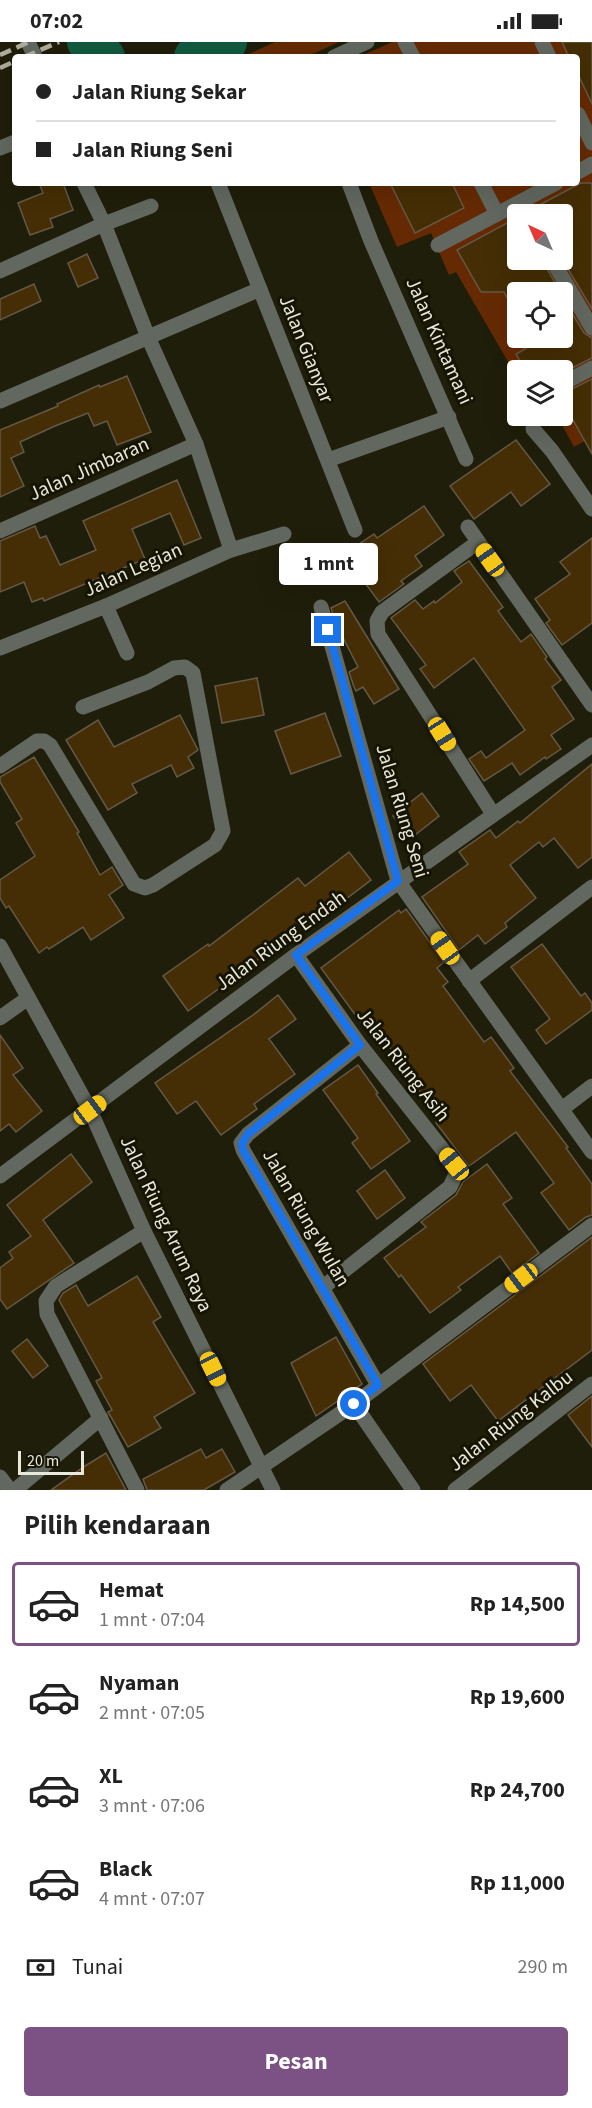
<!DOCTYPE html>
<html lang="id">
<meta charset="utf-8">
<style>
:root{--surface:#fff;--page:#f6f6f6;--text:#222;--muted:#767676;--line:#e0e0e0;--accent:#7c5284}
body{margin:0;font-family:"Source Sans 3",sans-serif;background:var(--page);color:var(--text);height:100vh;display:flex;flex-direction:column;font-size:22px;white-space:nowrap}
*{box-sizing:border-box;margin:0}
p{font-size:20px;color:var(--muted)}
.icon{flex:none;width:33px;height:33px;fill:none;stroke:currentColor;stroke-width:2;stroke-linecap:round;stroke-linejoin:round}
.map{position:relative;height:1448px;overflow:hidden}
.side{display:flex;flex-direction:column;background:var(--surface);flex:1}
.side>*{flex:none}
.banner{position:absolute;left:12px;top:12px;width:568px;height:132px;border-radius:6px;box-shadow:0 6px 24px #0002;display:grid;align-content:center;height:132px;padding:0 24px;background:var(--surface)}
.needle{width:39px;rotate:316deg}
.buttons{position:absolute;left:507px;top:162px;display:grid;gap:12px}
.buttons a{display:grid;place-items:center;width:66px;height:66px;border-radius:6px;background:var(--surface);box-shadow:0 6px 24px #0002;font-size:30px}
.scale{position:absolute;left:18px;bottom:15px;width:66px;box-sizing:border-box;padding-left:6px;border:3px solid #e9e8dc;border-top:0;font-size:16px;line-height:21px;white-space:nowrap;color:#e9e8dc;-webkit-text-stroke:4px #161403;paint-order:stroke}
.end{position:absolute;width:27px;height:27px;margin:-14px;border:8px solid #1a73e8;background:#fff;box-shadow:0 0 0 3px #fff}
.from{border-radius:50%}
.bubble{position:absolute;height:42px;border-radius:6px;background:var(--surface);box-shadow:0 6px 24px #0002;font-size:20px;font-weight:700;line-height:42px;text-align:center}
.car{position:absolute;width:18px;height:36px;margin:-18px -9px;border-radius:8px;box-shadow:0 0 4px 2px #0007;background:linear-gradient(#f5c518 24%,#345 0 40%,#f5c518 0 76%,#345 0 86%,#f5c518 0)}
.banner b{display:flex;align-items:center;gap:21px;height:57px;font-size:22px}
.banner b+b{border-top:2px solid var(--line)}
.banner i{width:15px;height:15px;background:var(--text)}
ul{padding:0;list-style:none}
li{display:flex;align-items:center;gap:18px;height:84px;margin:0 12px 9px;padding:0 12px;border:3px solid transparent;border-radius:6px}
li div{flex:1}
li b{display:block;font-size:22px}
li em{font-style:normal;font-weight:700}
li.on{border-color:var(--accent)}
li>.icon{width:54px;height:54px;stroke-width:1.5}
h2{padding:0 24px;font-size:27px;line-height:72px}
.pay{display:flex;align-items:center;gap:15px;height:66px;padding:0 24px;font-size:22px}
.pay p{margin-inline-start:auto}
.action{display:flex;gap:12px;margin-top:auto;padding:12px 24px}
.action a{flex:1;height:69px;border-radius:6px;background:var(--accent);color:#fff;font-size:24px;font-weight:700;line-height:69px;text-align:center}
.status{display:flex;justify-content:space-between;align-items:center;height:42px;padding:0 30px;background:var(--surface);direction:ltr}
.status svg{height:16px;fill:currentColor}
.map>svg:first-child{display:block}
.green{fill:#652a03;fill-rule:evenodd}
.lines{fill:none;stroke-linecap:round;stroke-linejoin:round}
.river{stroke:#125a3f;stroke-width:40}
.building{fill:#452e05;stroke:#655846;stroke-width:1.5}
.minor{stroke:#62685f;stroke-width:15}
.rail{stroke:#adac9d;stroke-width:4.5;stroke-dasharray:12 6;stroke-linecap:butt}
.route{stroke:#1a73e8;stroke-width:8}
.labels{text-anchor:middle;dominant-baseline:central;stroke-width:6;stroke-linejoin:round;paint-order:stroke}
.street-label{font-size:20px;fill:#e9e8dc;stroke:#161403}
</style>
<div class="status"><b>07:02</b><svg viewBox="0 0 49 12"><path d="M0 12V9h3v3zM5 12V6h3v6zM10 12V3h3v9zM15 12V0h3v12zM26 1h20v11H26zM47 4h2v5h-2z"/></svg></div>
<div class="map">
<svg width="592" height="1448" viewBox="0 0 592 1448">
<rect width="100%" height="100%" fill="#1f1e0a"/>
<g class="green">
<path d="M275,0H339L306,15H242Z"/>
<path d="M392,0H592V395L574,405L557,374H562V328H518L517,335L456,230L449,233L431,191L397,205L369,141H578V15H359ZM518,172H562V218H518ZM518,250H562V296H518Z"/>
</g>
<g class="lines">
<g class="river">
<path d="M87,0L105,15"/>
<path d="M194,15L227,0"/>
</g>
</g>
<g class="building">
<path d="M562,0H592V62L578,32V15H569Z"/>
<path d="M39,141H63L73,168L50,177L53,185L30,193L18,161L43,151Z"/>
<path d="M390,141H452L464,166L415,191Z"/>
<path d="M581,141H592V267L562,217V172H522Z"/>
<path d="M518,175V218H542L560,250H518V276L504,250H481L457,208Z"/>
<path d="M87,212L98,236L78,245L68,221Z"/>
<path d="M34,242L41,259L0,278V257Z"/>
<path d="M562,255L584,291L592,296V316L562,331V328H525L516,312L532,303L528,296H562Z"/>
<path d="M127,334L151,390L117,403L107,379L94,384L88,371L55,384L20,400L24,410L11,416L24,444L0,455V388L58,364L57,362L99,343L100,345Z"/>
<path d="M592,337V412L562,358V352Z"/>
<path d="M516,398L550,442L521,464L511,450L474,477L450,444Z"/>
<path d="M177,438L201,496L184,503L170,471L132,487L145,517L44,559L43,556L32,560L24,540L0,550V499L35,484L40,496L46,494L60,523L96,508L83,479Z"/>
<path d="M424,464L444,493L415,514L422,524L401,539L404,542L379,560L344,512L374,492L377,496Z"/>
<path d="M592,496V581L562,603L546,581L550,578L535,557L570,532L560,520Z"/>
<path d="M469,519L503,565L498,569L521,600L531,592L547,615L545,617L561,638L552,645L574,677L551,693L561,707L546,717L545,715L520,733L512,721L484,739L469,717L481,709L486,716L525,688L474,616L434,646L420,627L426,623L391,576L415,558L423,567L434,559L435,561L462,540L454,529Z"/>
<path d="M345,559L399,647L374,662L363,645L356,649L354,645L349,630L358,625L335,580L331,566Z"/>
<path d="M257,636L264,673L222,681L215,644Z"/>
<path d="M325,671L341,714L291,732L275,689Z"/>
<path d="M180,673L198,708L188,715L194,726L177,735L171,723L132,742L137,751L108,768L66,698L98,678L114,705Z"/>
<path d="M34,715L79,790L77,791L100,833L112,825L123,843L109,853L124,876L91,898L83,885L49,907L47,905L39,911L9,864L6,866L0,856V838L35,814L16,781L22,777L0,740V735Z"/>
<path d="M592,722V815L578,826L554,796L543,805L539,800L510,823L536,856L505,881L507,885L485,902L478,893L459,908L422,855L468,822L459,810L490,788L496,796L518,779L520,781Z"/>
<path d="M422,751L439,774L410,797L393,774Z"/>
<path d="M349,810L371,838L334,866L329,860L262,911L264,913L239,932L188,969L163,934L208,902L209,904L298,836L305,844Z"/>
<path d="M406,867L444,920L437,926L448,940L443,944L484,1000L491,995L514,1026L510,1029L568,1105L566,1106L592,1142V1173L586,1175L569,1188L541,1151L554,1141L516,1090L469,1124L436,1081L441,1077L418,1047L420,1046L388,1003L381,1008L321,926L399,868L401,871Z"/>
<path d="M542,902L581,954L585,951L592,961V968L546,1002L536,988L550,977L511,925Z"/>
<path d="M278,953L296,977L269,997L295,1032L254,1062L257,1067L221,1093L196,1059L177,1072L155,1041L253,973Z"/>
<path d="M0,993L23,1026L13,1033L42,1069L16,1090L9,1082L0,1089Z"/>
<path d="M358,1023L378,1051L376,1052L410,1099L371,1127L352,1101L358,1096L323,1048Z"/>
<path d="M71,1112L92,1140L43,1178L74,1221L7,1267L0,1257V1226L13,1216L9,1210L31,1194L7,1163Z"/>
<path d="M487,1122L512,1156L503,1162L539,1211L512,1231L500,1214L458,1245L461,1248L430,1271L401,1233L399,1235L384,1216L426,1185L421,1180L456,1153L463,1140Z"/>
<path d="M385,1128L405,1156L377,1177L357,1149Z"/>
<path d="M592,1195V1308L498,1379L471,1343L450,1359L423,1322Z"/>
<path d="M137,1234L161,1275L153,1280L195,1351L154,1375L161,1386L128,1405L111,1375L108,1370L112,1368L96,1339L102,1336L59,1258L63,1251L76,1243L88,1264Z"/>
<path d="M336,1295L362,1342L316,1374L291,1321Z"/>
<path d="M27,1297L48,1324L33,1336L12,1309Z"/>
<path d="M592,1354V1405L568,1373Z"/>
<path d="M201,1407L206,1416L222,1407L235,1430L204,1448H147L143,1437Z"/>
<path d="M106,1411L126,1448H51L85,1424Z"/>
</g>
<g class="lines">
<g class="minor">
<path d="M28,0L35,15"/>
<path d="M405,0L413,15"/>
<path d="M542,0L549,15"/>
<path d="M334,15L367,0"/>
<path d="M578,72L592,101"/>
<path d="M0,106L15,100"/>
<path d="M578,130L592,122"/>
<path d="M84,141L104,182L148,295L196,402L231,508"/>
<path d="M218,141L355,488"/>
<path d="M349,141L371,199L466,417"/>
<path d="M481,141L497,172"/>
<path d="M438,203L556,141"/>
<path d="M552,218L592,286"/>
<path d="M0,229L104,182L151,164"/>
<path d="M562,342L592,326"/>
<path d="M0,359L260,247"/>
<path d="M533,387L552,409L592,467"/>
<path d="M328,418L449,375"/>
<path d="M468,485L592,663"/>
<path d="M0,489L196,402"/>
<path d="M478,500L382,570L377,579L378,592L493,772"/>
<path d="M106,564L127,611"/>
<path d="M321,565L398,839L592,1110"/>
<path d="M0,606L106,564L231,508L284,492"/>
<path d="M0,724L37,699H44L50,703L134,842L145,846L153,843L215,803L223,789L193,631L185,625L174,626L148,640L83,665"/>
<path d="M0,904L90,1068L144,1189L273,1448"/>
<path d="M296,913L360,1003L454,1122L456,1132L450,1145L322,1246"/>
<path d="M469,939L592,845"/>
<path d="M0,976L28,956"/>
<path d="M360,1003L248,1092L241,1101L243,1108L378,1343"/>
<path d="M562,1067L592,1044"/>
<path d="M0,1134L296,913L592,703"/>
<path d="M354,1362L413,1448"/>
<path d="M0,1435L10,1448"/>
<path d="M15,1448L101,1376"/>
<path d="M137,1448L47,1272L46,1259L56,1244L144,1189"/>
<path d="M227,1448L354,1362L592,1183"/>
<path d="M455,1448L592,1342"/>
</g>
<g class="rail">
<path d="M0,13L29,0"/>
<path d="M24,15L59,0"/>
<path d="M0,26L15,19"/>
</g>
</g>
<g class="lines">
<path class="route" d="M328,588L398,839L296,913L360,1003L248,1092L242,1101L243,1108L378,1343L354,1362"/>
</g>
<g class="labels">
<g class="street-label">
<text transform="translate(439 299) rotate(66)">Jalan Kintamani</text>
<text transform="translate(306 307) rotate(68)">Jalan Gianyar</text>
<text transform="translate(89 427) rotate(-24)">Jalan Jimbaran</text>
<text transform="translate(133 528) rotate(-24)">Jalan Legian</text>
<text transform="translate(402 769) rotate(73)">Jalan Riung Seni</text>
<text transform="translate(281 899) rotate(-36)">Jalan Riung Endah</text>
<text transform="translate(403 1023) rotate(52)">Jalan Riung Asih</text>
<text transform="translate(306 1176) rotate(60)">Jalan Riung Wulan</text>
<text transform="translate(166 1182) rotate(65)">Jalan Riung Arum Raya</text>
<text transform="translate(511 1379) rotate(-38)">Jalan Riung Kalbu</text>
</g>
</g>
</svg>
<div class="buttons">
<a><svg class="needle" viewBox="-14 -14 28 28"><path d="M0-13l5 13h-10z" fill="#e53935"/><path d="M0 13l5-13h-10z" fill="#767676"/></svg></a>
<a><svg class="icon" aria-label="locate" viewBox="0 0 24 24"><circle cx="12" cy="12" r="6"/><path d="M12 2v4M12 18v4M2 12h4M18 12h4"/></svg></a>
<a><svg class="icon" aria-label="layers" viewBox="0 0 24 24"><path d="M12 4l9 5-9 5-9-5zM3 14l9 5 9-5"/></svg></a>
</div>
<div class="scale">20 m</div>
<i class="end from" style="left:354px;top:1362px"></i>
<i class="end" style="left:328px;top:588px"></i>
<div class="bubble" style="left:279px;top:501px;width:99px">1 mnt</div>
<i class="car" style="left:490px;top:518px;rotate:325deg"></i>
<i class="car" style="left:442px;top:692px;rotate:148deg"></i>
<i class="car" style="left:445px;top:906px;rotate:325deg"></i>
<i class="car" style="left:90px;top:1068px;rotate:53deg"></i>
<i class="car" style="left:454px;top:1122px;rotate:321deg"></i>
<i class="car" style="left:521px;top:1236px;rotate:233deg"></i>
<i class="car" style="left:213px;top:1327px;rotate:154deg"></i>
<div class="banner">
<b><i class="from"></i>Jalan Riung Sekar</b>
<b><i></i>Jalan Riung Seni</b>
</div>
</div>
<section class="side">
<h2>Pilih kendaraan</h2>
<ul>
<li class="on"><svg class="icon" aria-label="car" viewBox="0 0 24 24"><path d="M5 17H2v-5l4-1 3-4h7l3 4 3 1v5h-3M9 17h6M6 11h13"/><circle cx="7" cy="17" r="2"/><circle cx="17" cy="17" r="2"/></svg><div><b>Hemat</b><p>1 mnt · 07:04</p></div><em>Rp 14,500</em></li>
<li><svg class="icon" aria-label="car" viewBox="0 0 24 24"><path d="M5 17H2v-5l4-1 3-4h7l3 4 3 1v5h-3M9 17h6M6 11h13"/><circle cx="7" cy="17" r="2"/><circle cx="17" cy="17" r="2"/></svg><div><b>Nyaman</b><p>2 mnt · 07:05</p></div><em>Rp 19,600</em></li>
<li><svg class="icon" aria-label="car" viewBox="0 0 24 24"><path d="M5 17H2v-5l4-1 3-4h7l3 4 3 1v5h-3M9 17h6M6 11h13"/><circle cx="7" cy="17" r="2"/><circle cx="17" cy="17" r="2"/></svg><div><b>XL</b><p>3 mnt · 07:06</p></div><em>Rp 24,700</em></li>
<li><svg class="icon" aria-label="car" viewBox="0 0 24 24"><path d="M5 17H2v-5l4-1 3-4h7l3 4 3 1v5h-3M9 17h6M6 11h13"/><circle cx="7" cy="17" r="2"/><circle cx="17" cy="17" r="2"/></svg><div><b>Black</b><p>4 mnt · 07:07</p></div><em>Rp 11,000</em></li>
</ul>
<div class="pay"><svg class="icon" aria-label="cash" viewBox="0 0 24 24"><path d="M3 7h18v10H3z"/><circle cx="12" cy="12" r="2"/></svg>Tunai<p>290 m</p></div>
<div class="action"><a>Pesan</a></div>
</section>
